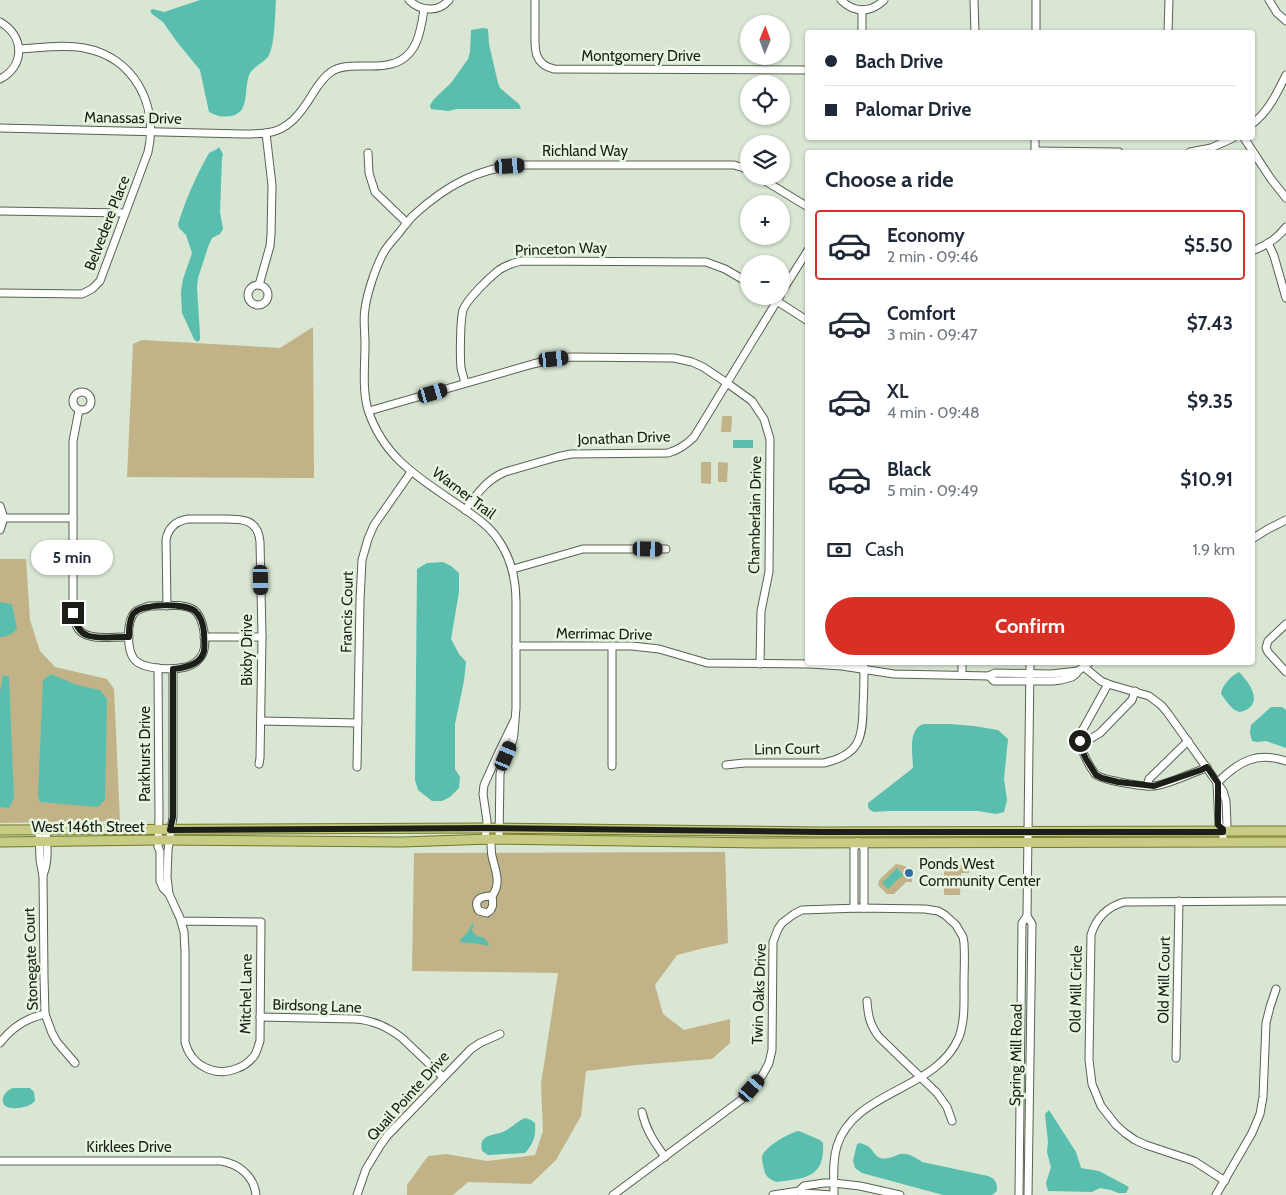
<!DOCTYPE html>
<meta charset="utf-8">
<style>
:root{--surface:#fff;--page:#f6f6f7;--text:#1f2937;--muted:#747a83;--line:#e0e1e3;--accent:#d93025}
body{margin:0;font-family:Cabin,sans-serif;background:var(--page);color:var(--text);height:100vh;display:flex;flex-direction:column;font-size:19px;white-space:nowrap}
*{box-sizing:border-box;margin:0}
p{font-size:16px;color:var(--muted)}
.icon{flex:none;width:28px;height:28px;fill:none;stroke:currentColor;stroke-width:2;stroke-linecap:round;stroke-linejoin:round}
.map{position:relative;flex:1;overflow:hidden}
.drawer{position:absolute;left:805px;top:150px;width:450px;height:515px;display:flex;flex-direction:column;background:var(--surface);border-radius:5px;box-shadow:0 1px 4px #0004}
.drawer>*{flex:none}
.hud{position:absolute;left:805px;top:30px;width:450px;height:110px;border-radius:5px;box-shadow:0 1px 4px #0004;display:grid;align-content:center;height:110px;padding:0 20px;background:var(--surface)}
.needle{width:32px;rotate:1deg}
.buttons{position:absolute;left:740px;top:15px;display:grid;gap:10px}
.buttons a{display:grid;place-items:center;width:50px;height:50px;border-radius:50%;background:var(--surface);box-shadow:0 1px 4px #0004;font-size:25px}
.end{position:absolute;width:22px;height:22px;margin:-11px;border:6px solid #1b1f18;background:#fff;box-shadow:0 0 0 2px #fff}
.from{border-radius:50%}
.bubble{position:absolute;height:35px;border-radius:18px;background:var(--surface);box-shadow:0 1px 4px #0004;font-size:16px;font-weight:700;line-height:35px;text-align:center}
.car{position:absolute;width:15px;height:30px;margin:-15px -8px;border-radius:6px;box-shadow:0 0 4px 1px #0007;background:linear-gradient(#222 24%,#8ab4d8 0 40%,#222 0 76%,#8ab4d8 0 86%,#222 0)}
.hud b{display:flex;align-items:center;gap:18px;height:48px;font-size:19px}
.hud b+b{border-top:1px solid var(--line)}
.hud i{width:12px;height:12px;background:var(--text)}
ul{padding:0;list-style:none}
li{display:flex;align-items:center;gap:15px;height:70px;margin:0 10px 8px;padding:0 10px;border:2px solid transparent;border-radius:5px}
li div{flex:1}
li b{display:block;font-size:19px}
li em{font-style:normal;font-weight:700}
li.on{border-color:var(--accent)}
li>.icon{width:45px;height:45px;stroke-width:1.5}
h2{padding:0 20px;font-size:22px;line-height:60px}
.pay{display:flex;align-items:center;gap:12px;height:55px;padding:0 20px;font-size:19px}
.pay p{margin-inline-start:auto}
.button{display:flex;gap:10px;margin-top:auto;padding:10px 20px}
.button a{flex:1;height:58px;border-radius:30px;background:var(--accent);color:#fff;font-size:20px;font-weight:700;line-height:58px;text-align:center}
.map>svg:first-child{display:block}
.green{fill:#c2b287}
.water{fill:#59bead}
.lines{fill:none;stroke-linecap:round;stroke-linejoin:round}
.minor-casing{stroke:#576251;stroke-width:9}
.major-casing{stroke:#727929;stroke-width:11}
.minor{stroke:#fff;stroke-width:7}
.major{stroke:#c7cb84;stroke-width:9}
.route{stroke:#1b1f18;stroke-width:6}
.poi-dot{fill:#306ea6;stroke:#e6f4e0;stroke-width:2}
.labels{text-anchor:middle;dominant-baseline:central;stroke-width:5;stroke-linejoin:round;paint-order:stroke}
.street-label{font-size:15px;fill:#1b1f18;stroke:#e6f4e0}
.poi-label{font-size:15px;fill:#1b1f18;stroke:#e6f4e0;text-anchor:start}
</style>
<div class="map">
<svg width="1286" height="1195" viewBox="0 0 1286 1195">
<rect width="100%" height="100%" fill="#d9e6d3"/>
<g class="green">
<path d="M313,327L314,478L127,477L133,344L142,340L280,348Z"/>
<path d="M723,416H731L732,417L731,432H721L722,417Z"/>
<path d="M701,462H711V484L701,483Z"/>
<path d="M718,462L728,463L727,482H718Z"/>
<path d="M0,559H26L30,620L40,651L55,667L107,679L114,689L120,821L0,823Z"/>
<path d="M725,852L728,943L704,948L677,955L655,985L663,1014L684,1030L730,1019V1043L712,1059L636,1065L586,1071L581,1116L556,1160L531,1184L468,1182L453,1195H407V1185L428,1156L446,1154L487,1161L535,1155L543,1131L541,1084L558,973L412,971L414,853Z"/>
<path d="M896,864C902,864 906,868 913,868V877H912V882H906L894,894H887L878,885L879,880Z"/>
<path d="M944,865H969V873H961L960,895H944Z"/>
</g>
<g class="water">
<path d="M200,0H276C275,12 275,50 267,58C262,63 254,67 250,73C243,87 251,113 231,116C219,117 221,117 209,112L200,70L177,42L163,22L152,14L150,11L153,9L164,12Z"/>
<path d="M483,28L488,29L489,44L498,83L500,88L519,104L521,108L520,109H457L448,111L431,109L430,105L434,99L451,83L468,59L470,52L471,30Z"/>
<path d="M219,147L223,154L222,158L220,212L223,229L220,234L212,238L208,247L198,278L197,288L200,335V340L197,342L194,339L182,313L181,292L183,279L192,253L186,235L179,228L178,224C186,199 196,176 209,153L217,149Z"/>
<path d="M733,440H753V448H734L733,447Z"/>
<path d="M443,562L451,566L459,573V592L451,639L459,654L466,662L464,681L455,724V769L460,777L459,788L450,797L442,801H432L418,790L415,780L417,569L427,563Z"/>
<path d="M0,602L12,604L17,629C12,634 8,637 0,637Z"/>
<path d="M1239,672C1248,681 1262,699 1248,709C1244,711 1240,713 1237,711C1231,709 1225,699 1221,694C1222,685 1231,676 1239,672Z"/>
<path d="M51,674L77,685L100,690L107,699L105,800L98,807L40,802L38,796L43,680Z"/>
<path d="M3,675L9,677L14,798L9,808L0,807V692Z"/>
<path d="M1271,707H1282L1286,710V748L1266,741L1257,742L1252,741L1250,733L1251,725Z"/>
<path d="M924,724H950L974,726L998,730L1008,739L1004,779L1007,800L1004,812L996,814L978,811H888L874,812L870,810L868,807V803L913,768C913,756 907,728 924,724Z"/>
<path d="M897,868L903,875L901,877H900L888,889L882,883Z"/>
<path d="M473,923L474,925L472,929C473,935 477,937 483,937L489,944L488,946L480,944L460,942V940L467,933Z"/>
<path d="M13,1088H30L34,1092L35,1101C29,1108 11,1111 4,1105C0,1098 6,1090 13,1088Z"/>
<path d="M1049,1110L1076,1152L1081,1168L1099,1171L1129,1187L1126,1193H1118L1111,1190L1100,1188L1092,1192L1048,1191L1046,1183L1051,1167L1047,1152L1048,1142L1045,1114Z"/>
<path d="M525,1118L531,1120L535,1123C536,1136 534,1143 525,1153L488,1155L482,1151C478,1133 495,1136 505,1131C512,1127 518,1121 525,1118Z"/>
<path d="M799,1131L820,1140L823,1143C825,1179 804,1178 777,1182C770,1180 765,1176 764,1169C763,1166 762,1161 762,1157C763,1148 790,1132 799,1131Z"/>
<path d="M861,1143C864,1145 867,1145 869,1147C873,1150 875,1156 880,1158C887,1160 894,1156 900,1154C909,1153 916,1158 922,1162L988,1176C996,1179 997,1183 997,1191L992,1195H943L862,1173L855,1168L853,1161L857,1144Z"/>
</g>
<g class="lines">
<defs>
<g id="minor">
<path d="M409,0C420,11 438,13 449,0"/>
<path d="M535,0C535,9 535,18 535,28C535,46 532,64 554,69L808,70"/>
<path d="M841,0C854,13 871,13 884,0"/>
<path d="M974,0L975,32"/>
<path d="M1269,0L1277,13L1286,21"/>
<path d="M0,22C25,36 25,66 0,79"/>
<path d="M862,32V10"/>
<path d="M1036,32V0"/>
<path d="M1168,32L1169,0"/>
<path d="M1252,124C1269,111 1277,93 1286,75"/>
<path d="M0,128L243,134C251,134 259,134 266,133C288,131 301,113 312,95C317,87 322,78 331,72C339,66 351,66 360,66C371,66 381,67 391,64C417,58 421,31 424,9"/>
<path d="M1244,138L1271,179L1286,198"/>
<path d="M1035,151L1119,152"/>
<path d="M1035,152V138"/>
<path d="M1190,152L1211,148L1233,138"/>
<path d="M368,153L369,173L375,192L407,223"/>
<path d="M757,176L808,207"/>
<path d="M0,211L125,213"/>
<path d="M1268,243L1274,256L1286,298"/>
<path d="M1252,251C1265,246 1278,238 1286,227"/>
<path d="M259,285L270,246L271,235L272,185L266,133"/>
<circle cx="258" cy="295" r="10"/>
<path d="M0,293L82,294L92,289L100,281L148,152C159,105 134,57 84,48C63,44 40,48 19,49"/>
<path d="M781,293L808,250"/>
<path d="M769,296L808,321"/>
<path d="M465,383C464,378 462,373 461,368C460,357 460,321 463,310C467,299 490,277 499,270C506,265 513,263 521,261L706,262L725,269L749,283"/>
<circle cx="82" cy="401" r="9"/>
<path d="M79,410L73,441V613C74,617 74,621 76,625C83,643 113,636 129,637"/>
<path d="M369,411L533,364L554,359L571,357L674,358L692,362L703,367L727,383L752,401L764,419L770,439L769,572L761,611L760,664"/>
<path d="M0,506L4,518L0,530"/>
<path d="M465,510C477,494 486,480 505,472L557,457L571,454L668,453C679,450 686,445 694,437L780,296"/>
<path d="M4,518H73"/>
<path d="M1252,539L1268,529L1286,520"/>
<path d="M513,569L583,549H666"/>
<path d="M149,606C162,606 184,603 194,610C204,617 207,643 203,653C200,660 193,665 186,667C173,670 143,670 134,659C127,650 126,621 135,612C139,609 144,608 149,606Z"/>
<path d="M167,606L166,540C168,528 176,521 188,519C198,519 209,519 220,519C239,519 258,517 260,542L262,637L260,758L259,764"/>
<path d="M1286,624L1268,641L1266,648L1268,652L1286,672"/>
<path d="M204,637H262"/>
<path d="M516,646H632L659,649L707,663L810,664L842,666L894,674L989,676L995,673L1051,674L1078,671"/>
<path d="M1084,667L1101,681L1108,684L1149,696L1161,705L1167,712L1223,791L1226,801L1227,825L1223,829V842"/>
<path d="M158,668L159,817L158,847L160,851V881L163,888L169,894L174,905L180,918L184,932L185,951V1042C191,1066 216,1078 238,1068C244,1066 250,1061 254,1056C257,1052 258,1046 260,1041L261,922L181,921"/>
<path d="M962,675V662"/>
<path d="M989,676L994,681H1053L1061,680L1072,677L1076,674L1078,671L1090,662"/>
<path d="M1108,684L1082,731C1078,745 1084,756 1091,768C1093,770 1094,773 1095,774C1101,780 1143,787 1153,786C1164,786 1189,774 1201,770L1207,767"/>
<path d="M261,721L358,723"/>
<path d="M1080,741L1090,739L1100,733L1132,700L1135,691"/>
<path d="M726,765L744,763H824C859,755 863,739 863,706C864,691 864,677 864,662"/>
<path d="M612,766V646"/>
<path d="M357,767L360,600L362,560L368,539L374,525L411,472"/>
<path d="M1217,783C1238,762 1256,751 1286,761"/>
<path d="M1217,783L1219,825L1223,829"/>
<path d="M1147,786L1149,779L1188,741"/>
<path d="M39,830L40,860L43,876L44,977L45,1014L52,1033L57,1042L75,1063"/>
<path d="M491,839C491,845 491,851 492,856C495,870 502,883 492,896"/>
<path d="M485,840L487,821L483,794L484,785L498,754L514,721"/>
<path d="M499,840L500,774L502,766L513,740L514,733L516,708V602C516,579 511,557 497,538C488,525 473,515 460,506C421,479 384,459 368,410C362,389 365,365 365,343C365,332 363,319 365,309C367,293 376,266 384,252C388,245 394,239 398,234C404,227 409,219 415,214C447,185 480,167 523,165H734L744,168L749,171"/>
<path d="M858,842L864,848V908"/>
<path d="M43,875C49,861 47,846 46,830"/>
<path d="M169,894L167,877L168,850L173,817V669"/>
<path d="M492,896C493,903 494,909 487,913L479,911C472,899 482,896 492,896Z"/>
<path d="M854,908V848L858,842"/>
<path d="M1027,916L1032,924L1028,1195"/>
<path d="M867,1001C868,1016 870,1025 879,1037L937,1093L947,1107L952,1121"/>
<path d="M260,1017L355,1019C373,1020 388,1027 402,1038L443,1077"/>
<path d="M0,1043C12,1027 26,1018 45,1014"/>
<path d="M1176,1058L1179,901"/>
<path d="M642,1112C646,1130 654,1142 665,1157"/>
<path d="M0,1161H221C239,1164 254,1176 256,1195"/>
<path d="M1225,1181L1194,1161L1146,1145L1135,1140L1125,1133L1116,1125L1101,1106L1092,1084L1089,1060L1091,935C1096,918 1107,907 1124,902L1286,901"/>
<path d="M799,1191L803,1193L832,1195"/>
<path d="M357,1195L366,1169L380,1146L387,1136L471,1049L480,1043L500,1034"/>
<path d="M613,1195L741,1100L762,1076L769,1063L772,1050L773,942L778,929L782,923L794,914L802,910L859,908L925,909L938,911L945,915L956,925L963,937L964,943C965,957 964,971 964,985C964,1002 965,1021 959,1037C937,1091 854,1090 837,1146C832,1162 834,1179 834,1195"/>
<path d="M773,1195L799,1191L804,1186L824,1183H834L860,1186L900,1195"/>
<path d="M1019,1195L1022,923L1027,916L1030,662"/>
<path d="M1216,1195L1252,1133L1260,1114L1263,1097L1266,1023L1270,1007L1276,989"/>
</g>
<g id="major">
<path d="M0,830L487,828L823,832L1286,831"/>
<path d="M0,842L159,840L402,842L491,839L761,843L1286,842"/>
</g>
</defs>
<use href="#minor" class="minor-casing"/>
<use href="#major" class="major-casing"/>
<use href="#minor" class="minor"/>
<use href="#major" class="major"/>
</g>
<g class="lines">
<path class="route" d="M73,613C78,646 103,636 129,637C129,629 129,621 133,614C141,603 185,603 195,611C201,616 203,624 204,632C204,637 205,645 204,651C201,665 184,668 173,669V817L170,830L487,828L822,832H1223V829L1218,825V783L1207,767L1201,770L1154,786L1118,782L1102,778L1096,775L1086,759L1081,748L1080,741"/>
</g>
<circle class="poi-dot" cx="909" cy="873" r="5"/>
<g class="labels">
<g class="street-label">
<text x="641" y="56">Montgomery Drive</text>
<text transform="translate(133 118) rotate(1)">Manassas Drive</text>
<text x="585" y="151">Richland Way</text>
<text transform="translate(107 223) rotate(-69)">Belvedere Place</text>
<text transform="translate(561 249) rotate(-2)">Princeton Way</text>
<text transform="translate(624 438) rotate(-2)">Jonathan Drive</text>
<text transform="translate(464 493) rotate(37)">Warner Trail</text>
<text transform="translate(755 515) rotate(-89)">Chamberlain Drive</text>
<text transform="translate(347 612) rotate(-89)">Francis Court</text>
<text transform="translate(604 634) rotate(1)">Merrimac Drive</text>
<text transform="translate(247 650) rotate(-90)">Bixby Drive</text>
<text transform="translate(787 749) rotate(-1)">Linn Court</text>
<text transform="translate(145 754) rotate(-90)">Parkhurst Drive</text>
<text x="88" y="827">West 146th Street</text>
<text transform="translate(31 959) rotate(-92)">Stonegate Court</text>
<text transform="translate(1164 980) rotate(-89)">Old Mill Court</text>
<text transform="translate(1076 989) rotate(-89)">Old Mill Circle</text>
<text transform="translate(246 994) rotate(-89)">Mitchel Lane</text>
<text transform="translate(759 994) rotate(-88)">Twin Oaks Drive</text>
<text transform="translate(317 1006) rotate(2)">Birdsong Lane</text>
<text transform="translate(1016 1055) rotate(-89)">Spring Mill Road</text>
<text transform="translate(408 1096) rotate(-48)">Quail Pointe Drive</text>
<text x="129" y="1147">Kirklees Drive</text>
</g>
<g class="poi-label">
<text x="919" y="864">Ponds West<tspan x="919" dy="17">Community Center</tspan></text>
</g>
</g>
</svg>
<div class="buttons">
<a><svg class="needle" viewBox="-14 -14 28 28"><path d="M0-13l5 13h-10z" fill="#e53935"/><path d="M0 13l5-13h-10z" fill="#747a83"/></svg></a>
<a><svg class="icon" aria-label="locate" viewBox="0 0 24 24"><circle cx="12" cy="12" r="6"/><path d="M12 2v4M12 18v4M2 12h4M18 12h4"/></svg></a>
<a><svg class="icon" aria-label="layers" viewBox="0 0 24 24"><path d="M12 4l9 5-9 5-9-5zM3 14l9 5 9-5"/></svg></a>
<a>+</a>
<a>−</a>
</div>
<i class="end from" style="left:1080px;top:741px"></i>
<i class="end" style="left:73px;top:613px"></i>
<div class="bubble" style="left:31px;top:540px;width:82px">5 min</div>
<i class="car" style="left:510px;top:166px;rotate:87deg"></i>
<i class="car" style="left:554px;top:359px;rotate:84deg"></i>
<i class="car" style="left:433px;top:393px;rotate:74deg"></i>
<i class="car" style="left:648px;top:549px;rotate:91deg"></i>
<i class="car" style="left:261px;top:580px;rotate:179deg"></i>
<i class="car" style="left:506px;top:756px;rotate:23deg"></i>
<i class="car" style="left:752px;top:1088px;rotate:41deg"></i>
<div class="hud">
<b><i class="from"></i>Bach Drive</b>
<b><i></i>Palomar Drive</b>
</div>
<section class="drawer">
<h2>Choose a ride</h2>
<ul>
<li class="on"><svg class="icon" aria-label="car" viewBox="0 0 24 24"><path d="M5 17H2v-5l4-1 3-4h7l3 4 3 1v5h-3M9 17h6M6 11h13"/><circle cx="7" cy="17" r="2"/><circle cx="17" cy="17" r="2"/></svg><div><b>Economy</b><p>2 min · 09:46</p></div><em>$5.50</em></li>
<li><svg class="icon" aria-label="car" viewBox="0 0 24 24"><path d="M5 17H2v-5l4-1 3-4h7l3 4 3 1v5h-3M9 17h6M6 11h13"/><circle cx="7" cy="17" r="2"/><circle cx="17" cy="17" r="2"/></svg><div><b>Comfort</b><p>3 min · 09:47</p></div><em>$7.43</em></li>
<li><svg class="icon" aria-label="car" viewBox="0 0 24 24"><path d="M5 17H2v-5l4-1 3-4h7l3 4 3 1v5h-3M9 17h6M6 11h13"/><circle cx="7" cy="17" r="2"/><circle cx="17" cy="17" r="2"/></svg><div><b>XL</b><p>4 min · 09:48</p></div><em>$9.35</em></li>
<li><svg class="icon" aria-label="car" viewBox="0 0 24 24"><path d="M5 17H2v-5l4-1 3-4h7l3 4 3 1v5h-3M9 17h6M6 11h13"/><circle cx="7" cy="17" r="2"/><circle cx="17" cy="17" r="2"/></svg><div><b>Black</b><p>5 min · 09:49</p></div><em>$10.91</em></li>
</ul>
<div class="pay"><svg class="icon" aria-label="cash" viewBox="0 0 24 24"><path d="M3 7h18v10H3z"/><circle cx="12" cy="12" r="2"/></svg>Cash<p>1.9 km</p></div>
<div class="button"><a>Confirm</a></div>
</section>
</div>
